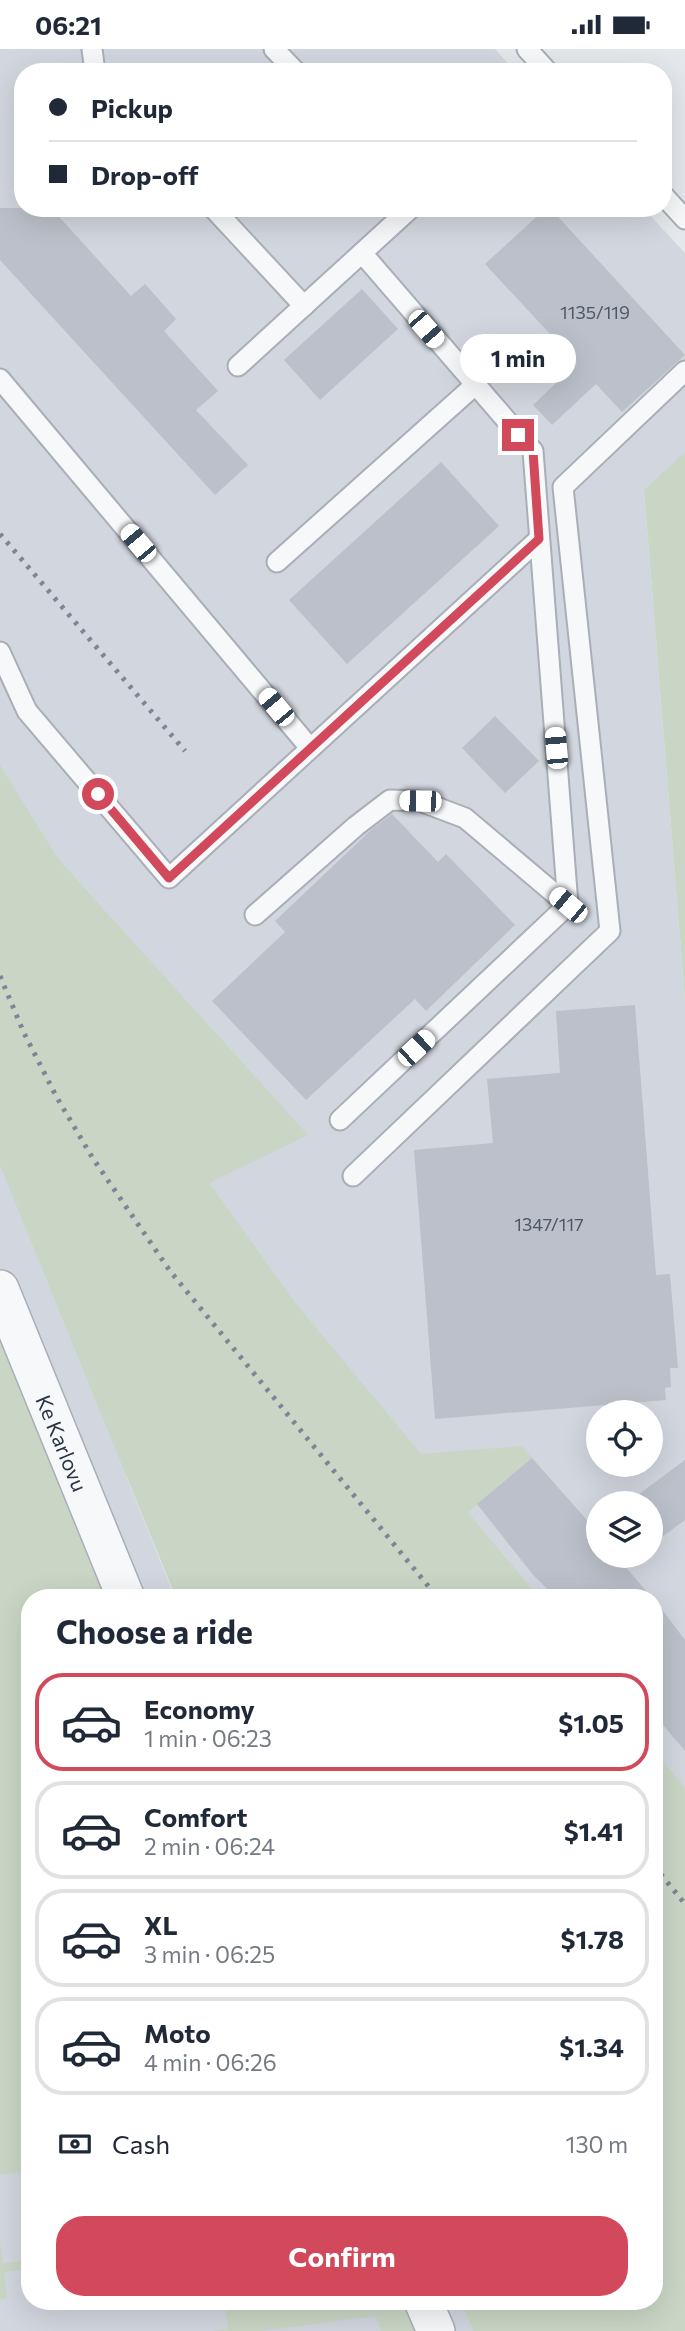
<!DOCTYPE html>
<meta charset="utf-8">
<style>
:root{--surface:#fff;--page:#f2f2f3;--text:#1f2937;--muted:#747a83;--line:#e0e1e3;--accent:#d1495b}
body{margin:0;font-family:Commissioner,sans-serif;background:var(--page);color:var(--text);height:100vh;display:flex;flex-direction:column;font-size:26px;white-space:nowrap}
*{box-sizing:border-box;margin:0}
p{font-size:23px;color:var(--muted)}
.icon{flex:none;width:38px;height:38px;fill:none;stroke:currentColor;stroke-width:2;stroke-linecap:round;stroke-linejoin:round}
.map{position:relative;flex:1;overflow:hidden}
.details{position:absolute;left:21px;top:1540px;width:642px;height:721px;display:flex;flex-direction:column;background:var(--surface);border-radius:28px;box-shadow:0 7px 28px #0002}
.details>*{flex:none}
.top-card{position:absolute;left:14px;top:14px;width:658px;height:154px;border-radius:28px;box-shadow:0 7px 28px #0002;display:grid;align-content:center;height:154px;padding:0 35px;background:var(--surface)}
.tools{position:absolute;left:586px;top:1351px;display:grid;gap:14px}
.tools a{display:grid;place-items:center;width:77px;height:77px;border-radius:50%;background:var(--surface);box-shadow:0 7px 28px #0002;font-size:35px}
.end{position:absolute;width:32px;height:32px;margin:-16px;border:9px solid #d1495b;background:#fff;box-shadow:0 0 0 4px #fff}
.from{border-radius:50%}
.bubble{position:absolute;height:49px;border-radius:24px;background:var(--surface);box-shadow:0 7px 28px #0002;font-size:23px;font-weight:700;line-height:49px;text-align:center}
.car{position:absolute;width:21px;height:42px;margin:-21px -10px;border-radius:9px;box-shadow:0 0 5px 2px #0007;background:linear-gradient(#fff 24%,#345 0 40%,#fff 0 76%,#345 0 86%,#fff 0)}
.top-card b{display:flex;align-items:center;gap:24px;height:66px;font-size:26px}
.top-card b+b{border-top:2px solid var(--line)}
.top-card i{width:18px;height:18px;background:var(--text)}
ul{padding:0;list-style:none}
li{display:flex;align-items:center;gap:21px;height:98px;margin:0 14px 10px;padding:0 21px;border:4px solid var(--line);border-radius:28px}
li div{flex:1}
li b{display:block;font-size:26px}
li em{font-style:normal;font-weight:700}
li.selected{border-color:var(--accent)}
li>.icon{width:63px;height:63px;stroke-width:1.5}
h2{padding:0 35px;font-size:32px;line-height:84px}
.pay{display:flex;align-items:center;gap:18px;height:77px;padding:0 35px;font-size:26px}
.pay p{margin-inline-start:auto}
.primary-button{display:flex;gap:14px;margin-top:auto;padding:14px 35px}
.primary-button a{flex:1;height:80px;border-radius:28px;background:var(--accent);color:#fff;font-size:28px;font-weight:700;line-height:80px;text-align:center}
.status{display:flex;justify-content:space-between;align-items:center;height:49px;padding:0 35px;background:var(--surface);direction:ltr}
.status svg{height:19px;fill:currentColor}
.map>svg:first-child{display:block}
.built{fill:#d2d6de;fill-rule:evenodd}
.green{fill:#c9d6c5}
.building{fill:#bbc0ca}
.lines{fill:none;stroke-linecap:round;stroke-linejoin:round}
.lane-casing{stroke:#a9aeb7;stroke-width:23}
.street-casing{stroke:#a9aeb7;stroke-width:40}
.lane{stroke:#f7f8fa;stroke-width:19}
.street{stroke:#f7f8fa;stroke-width:37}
.rail{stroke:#7d8696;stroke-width:5;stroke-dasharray:3.5 7;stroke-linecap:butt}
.route{stroke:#d1495b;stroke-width:9}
.labels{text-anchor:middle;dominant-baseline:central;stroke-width:5;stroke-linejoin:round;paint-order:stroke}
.number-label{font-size:18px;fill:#4f5766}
.street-label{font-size:21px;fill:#2b3445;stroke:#f4f6f9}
</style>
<div class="status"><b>06:21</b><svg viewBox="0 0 49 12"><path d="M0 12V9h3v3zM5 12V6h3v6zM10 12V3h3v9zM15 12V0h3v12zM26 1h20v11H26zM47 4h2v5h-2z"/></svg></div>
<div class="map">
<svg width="685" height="2282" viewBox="0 0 685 2282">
<rect width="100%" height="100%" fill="#e4e7ec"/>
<path class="built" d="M0,0H495L516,23H23V159H643L685,204V403L644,442L685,951V1738L655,1702L654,1549H540L468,1463L126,1427L175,1549H30V2252H461L473,2282H0ZM598,1363H651V1416H598ZM598,1454H651V1507H598Z"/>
<g class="green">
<path d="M685,403V951L644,441Z"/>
<path d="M0,716L59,811L308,1086L209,1134L297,1256L421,1405L522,1397L532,1409L468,1463L540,1549H176L0,1116Z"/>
<path d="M0,1281L110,1549H30V2122L0,2126Z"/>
<path d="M655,1702L685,1738V2282H473L461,2252H654Z"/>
<path d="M0,2193L3,2214L30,2211V2220L4,2223L7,2249L0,2250Z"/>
<path d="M249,2252H406L419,2282H381L375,2267L262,2282H212L228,2280L225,2256Z"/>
</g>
<g class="building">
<path d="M0,159H51L131,247L145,235L176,270L164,282L218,342L196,361L248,416L215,446L0,211Z"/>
<path d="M546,159H550L685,306L622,363L596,335L552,376L533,356L577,314L485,215Z"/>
<path d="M362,240L398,280L320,351L284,311Z"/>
<path d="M441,413L499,477L347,615L289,551Z"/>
<path d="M495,667L539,712L505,744L462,699Z"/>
<path d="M392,765L438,813L446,805L515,876L426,962L415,950L306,1051L212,952L285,883L275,872L371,781Z"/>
<path d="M635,956L656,1226L670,1225L678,1319H670L671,1338L665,1339L666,1351L435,1370L414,1101L493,1094L487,1030L560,1024L556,962Z"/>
<path d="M532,1409L594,1479L598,1476V1507H637L624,1516L652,1549H557L534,1527L477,1455Z"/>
<path d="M685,1411V1471L651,1496V1454H627Z"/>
<path d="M654,1550L685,1591V1702L654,1665Z"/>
</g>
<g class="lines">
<defs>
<g id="lane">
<path d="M92,0L95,23"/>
<path d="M274,0L296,23"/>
<path d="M527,0L548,23"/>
<path d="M663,146L685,170"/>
<path d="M213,159L304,257"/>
<path d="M238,317L411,159"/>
<path d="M0,330L310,699"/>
<path d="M277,513L475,336"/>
<path d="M0,603L27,662L169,829L539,490"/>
<path d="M255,866L356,777L390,751L420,752L465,769L568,856"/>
<path d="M340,1071L568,856L533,402L362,204"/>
<path d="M353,1127L610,882L563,438L685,322"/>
</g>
<g id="street">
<path id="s1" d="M0,1240L126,1549"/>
<path d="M423,2252L436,2282"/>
</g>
</defs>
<use href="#lane" class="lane-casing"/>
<use href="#street" class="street-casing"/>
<use href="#lane" class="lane"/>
<use href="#street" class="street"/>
<g class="rail">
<path d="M0,485L185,702"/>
<path d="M0,927L24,984L56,1047L92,1108L170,1222L438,1549"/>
<path d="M654,1817L685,1855"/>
</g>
</g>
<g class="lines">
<path class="route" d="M98,745L169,829L539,490L533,402L518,386"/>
</g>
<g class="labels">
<g class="number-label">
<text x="595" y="263">1135/119</text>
<text x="549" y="1175">1347/117</text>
</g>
<g class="street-label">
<text stroke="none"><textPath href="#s1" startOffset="166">Ke Karlovu</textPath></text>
</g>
</g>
</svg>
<div class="tools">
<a><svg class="icon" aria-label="locate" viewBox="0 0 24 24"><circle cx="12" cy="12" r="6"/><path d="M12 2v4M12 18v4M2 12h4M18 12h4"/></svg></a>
<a><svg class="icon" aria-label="layers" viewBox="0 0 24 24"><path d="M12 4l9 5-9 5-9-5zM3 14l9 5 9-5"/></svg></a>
</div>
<i class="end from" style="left:98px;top:745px"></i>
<i class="end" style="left:518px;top:386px"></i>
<div class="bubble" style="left:460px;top:285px;width:116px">1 min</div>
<i class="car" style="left:426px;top:280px;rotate:139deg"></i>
<i class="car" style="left:138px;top:494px;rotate:320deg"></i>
<i class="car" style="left:276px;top:658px;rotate:320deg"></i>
<i class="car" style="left:556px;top:699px;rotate:355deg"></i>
<i class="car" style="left:420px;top:752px;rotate:271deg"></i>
<i class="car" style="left:568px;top:856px;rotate:310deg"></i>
<i class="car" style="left:416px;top:999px;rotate:47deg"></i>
<div class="top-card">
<b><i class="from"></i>Pickup</b>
<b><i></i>Drop-off</b>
</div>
<section class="details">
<h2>Choose a ride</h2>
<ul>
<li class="selected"><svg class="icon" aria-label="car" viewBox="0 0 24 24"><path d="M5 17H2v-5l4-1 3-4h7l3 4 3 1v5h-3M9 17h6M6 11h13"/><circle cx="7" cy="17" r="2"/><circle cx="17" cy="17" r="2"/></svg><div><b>Economy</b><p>1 min · 06:23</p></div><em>$1.05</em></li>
<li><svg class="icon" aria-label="car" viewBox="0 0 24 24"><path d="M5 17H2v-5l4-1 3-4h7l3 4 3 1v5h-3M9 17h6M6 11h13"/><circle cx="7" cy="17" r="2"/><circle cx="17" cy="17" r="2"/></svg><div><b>Comfort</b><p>2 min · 06:24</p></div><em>$1.41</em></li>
<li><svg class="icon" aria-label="car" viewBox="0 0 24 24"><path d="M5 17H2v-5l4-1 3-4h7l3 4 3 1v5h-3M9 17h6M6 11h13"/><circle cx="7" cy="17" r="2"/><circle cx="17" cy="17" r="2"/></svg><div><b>XL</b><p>3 min · 06:25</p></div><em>$1.78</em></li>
<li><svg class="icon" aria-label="car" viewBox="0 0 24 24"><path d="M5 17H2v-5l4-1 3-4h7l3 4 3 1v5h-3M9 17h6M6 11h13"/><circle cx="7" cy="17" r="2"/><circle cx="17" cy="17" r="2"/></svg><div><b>Moto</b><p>4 min · 06:26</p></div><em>$1.34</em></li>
</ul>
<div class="pay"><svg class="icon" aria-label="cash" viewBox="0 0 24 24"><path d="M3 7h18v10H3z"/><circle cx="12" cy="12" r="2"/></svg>Cash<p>130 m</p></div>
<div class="primary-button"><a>Confirm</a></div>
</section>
</div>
